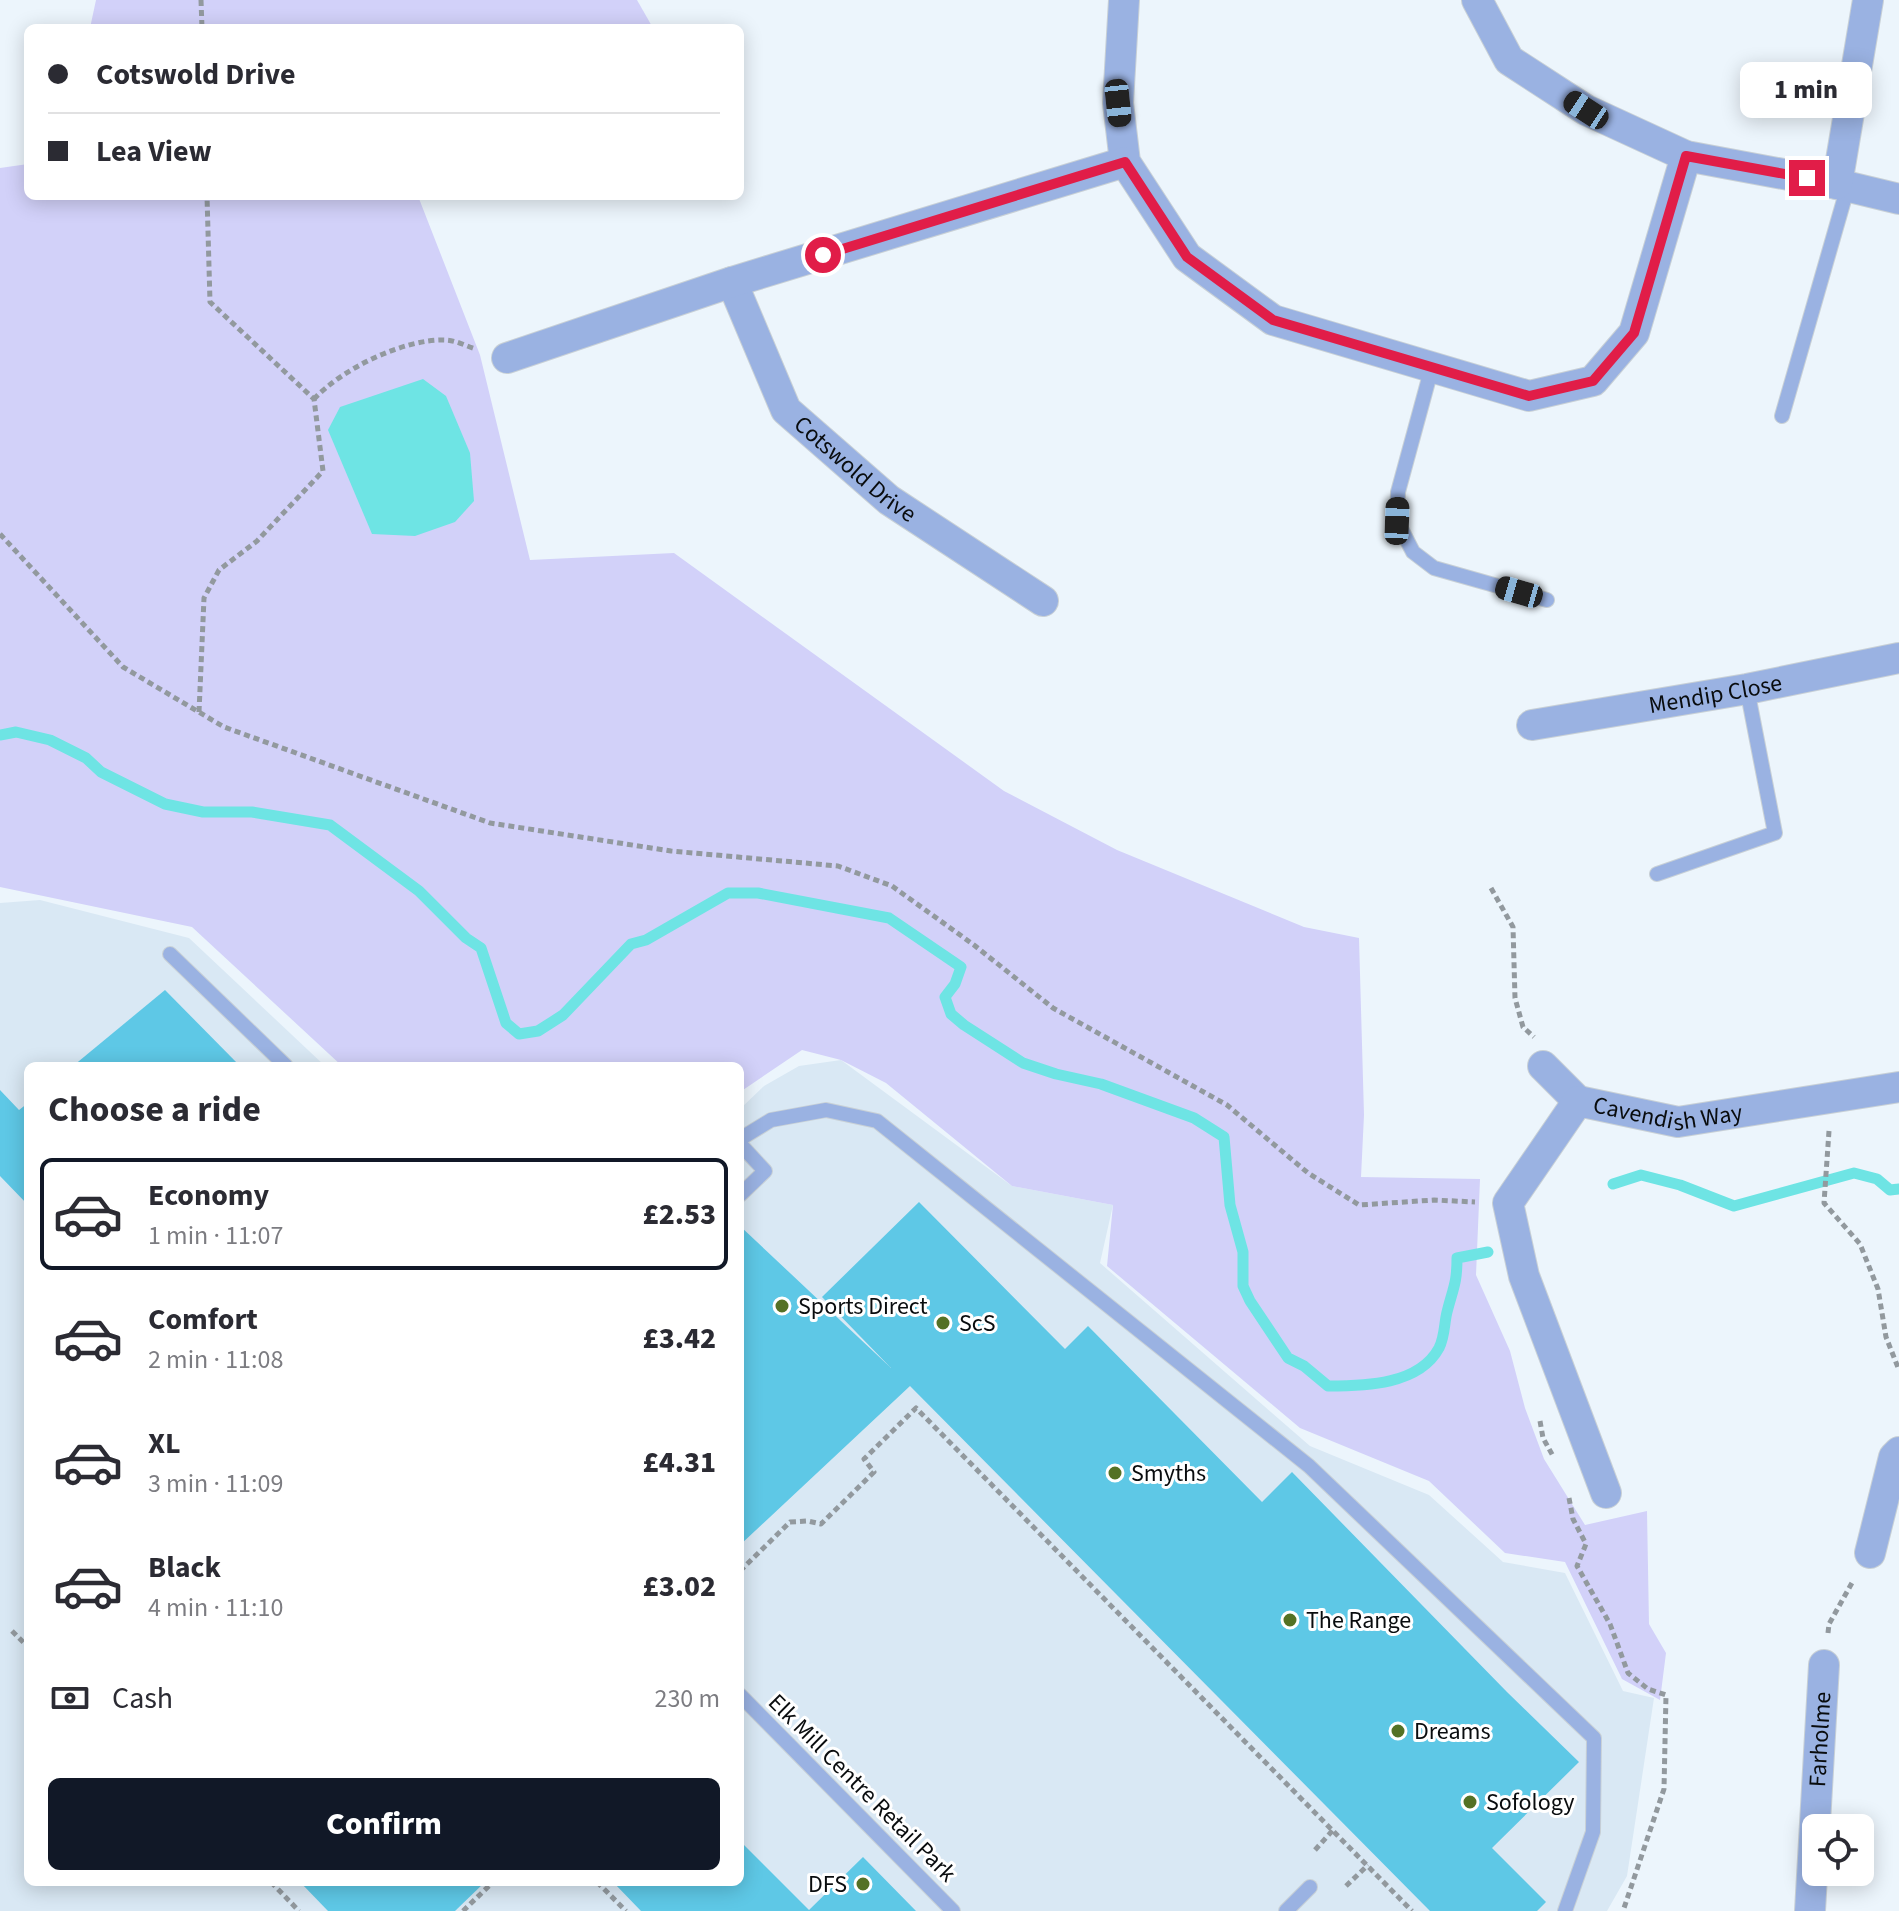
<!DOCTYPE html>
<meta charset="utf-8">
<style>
:root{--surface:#fff;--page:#f2f2f3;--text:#2b2b33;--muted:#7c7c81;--line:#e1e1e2;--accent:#111827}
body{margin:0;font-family:"Source Sans 3",sans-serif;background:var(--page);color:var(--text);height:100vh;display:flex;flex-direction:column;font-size:30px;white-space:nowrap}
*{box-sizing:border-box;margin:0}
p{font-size:26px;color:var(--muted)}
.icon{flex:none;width:44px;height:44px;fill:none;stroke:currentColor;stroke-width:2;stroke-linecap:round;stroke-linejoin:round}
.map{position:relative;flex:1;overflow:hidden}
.panel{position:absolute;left:24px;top:1062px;width:720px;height:824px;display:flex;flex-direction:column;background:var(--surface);border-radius:12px;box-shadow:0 4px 20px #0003}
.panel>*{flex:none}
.guide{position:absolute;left:24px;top:24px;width:720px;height:176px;border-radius:12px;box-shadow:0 4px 20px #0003;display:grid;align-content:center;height:176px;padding:0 24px;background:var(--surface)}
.buttons{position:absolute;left:1802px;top:1814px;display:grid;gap:16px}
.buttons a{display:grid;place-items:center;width:72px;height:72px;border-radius:12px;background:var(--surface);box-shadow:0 4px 20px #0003;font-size:40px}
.end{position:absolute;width:36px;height:36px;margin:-18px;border:10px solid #e11d48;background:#fff;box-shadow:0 0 0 4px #fff}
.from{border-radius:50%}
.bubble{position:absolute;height:56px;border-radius:12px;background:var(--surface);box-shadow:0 4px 20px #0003;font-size:26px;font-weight:800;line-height:56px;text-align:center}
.car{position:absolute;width:24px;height:48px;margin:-24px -12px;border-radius:10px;box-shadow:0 0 6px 2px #0007;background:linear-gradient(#222 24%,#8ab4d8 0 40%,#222 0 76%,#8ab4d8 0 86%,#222 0)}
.guide b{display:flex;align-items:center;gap:28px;height:76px;font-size:30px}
.guide b+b{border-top:2px solid var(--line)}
.guide i{width:20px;height:20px;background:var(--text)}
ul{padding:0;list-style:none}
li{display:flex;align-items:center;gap:24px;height:112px;margin:0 16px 12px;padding:0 8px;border:4px solid transparent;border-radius:12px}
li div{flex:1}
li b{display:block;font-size:30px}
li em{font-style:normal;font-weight:800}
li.on{border-color:var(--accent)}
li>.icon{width:72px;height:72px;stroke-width:1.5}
h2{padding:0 24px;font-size:36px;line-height:96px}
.pay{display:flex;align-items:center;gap:20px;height:88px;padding:0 24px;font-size:30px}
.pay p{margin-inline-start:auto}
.primary-button{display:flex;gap:16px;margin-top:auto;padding:16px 24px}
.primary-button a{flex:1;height:92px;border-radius:12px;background:var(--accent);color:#fff;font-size:32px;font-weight:800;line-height:92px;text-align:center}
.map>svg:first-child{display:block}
.built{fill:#d9e8f4}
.green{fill:#d2d1f9}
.water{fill:#6ee4e4}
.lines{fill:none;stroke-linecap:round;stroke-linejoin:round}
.stream{stroke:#6ee4e4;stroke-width:11}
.building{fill:#5ec8e6}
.lane-casing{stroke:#c8d0d6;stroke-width:16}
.street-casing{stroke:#c8d0d6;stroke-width:32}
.path{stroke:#92999e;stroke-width:5;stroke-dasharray:6 4;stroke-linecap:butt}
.lane{stroke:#9ab2e2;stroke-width:14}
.street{stroke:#9ab2e2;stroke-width:30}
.route{stroke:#e11d48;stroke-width:10}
.poi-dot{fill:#547125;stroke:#fff;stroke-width:3}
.labels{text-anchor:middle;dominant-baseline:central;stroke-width:6;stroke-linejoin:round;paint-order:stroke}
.street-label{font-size:24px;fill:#090c0e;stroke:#fff}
.poi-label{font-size:24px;fill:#090c0e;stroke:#fff;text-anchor:start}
</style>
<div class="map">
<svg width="1899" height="1911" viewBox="0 0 1899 1911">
<rect width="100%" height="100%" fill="#ecf5fc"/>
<path class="built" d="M40,900L189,938L325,1066H28V1882H740V1109L764,1086L799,1066L841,1060L1012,1186L1113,1205L1100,1263L1310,1446L1429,1495L1503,1562L1565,1573L1623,1691L1654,1698L1627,1876L1607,1911H0V903Z"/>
<g class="green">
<path d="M96,0H637L653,28H90Z"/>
<path d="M28,164V196H418L480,355L530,560L674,553L1004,791L1117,850L1304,927L1359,938L1364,1115L1361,1177L1480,1179L1476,1275L1510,1351L1525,1408L1544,1459L1585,1525L1647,1511L1649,1624L1666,1653L1660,1700L1622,1679L1565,1562L1505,1553L1429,1481L1300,1428L1107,1266L1113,1205L1012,1186L886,1083L841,1060L802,1050L740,1092V1066H342L192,927L0,887V168Z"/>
</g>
<path class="water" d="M423,379L446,396L470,453L474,501L455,522L415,536L372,534L328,430L340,407Z"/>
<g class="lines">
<g class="stream">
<path d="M0,735L16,732L50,740L86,758L101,772L165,804L203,812H252L330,825L419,891L466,938L481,948L506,1023L519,1034L538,1031L563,1015L631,944L646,940L728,893H758L889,918L961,967L955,984L945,997L951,1014L964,1025L1023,1063L1056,1074L1101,1084L1194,1118L1224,1137L1230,1205L1243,1252V1286L1250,1301L1288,1358L1304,1366L1328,1386C1365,1386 1419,1385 1439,1348C1445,1336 1444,1324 1447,1312C1453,1288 1457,1284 1457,1258L1488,1252"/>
<path d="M1613,1184L1641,1175L1680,1185L1734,1206L1854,1173L1877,1179L1890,1190L1899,1189"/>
</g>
</g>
<g class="building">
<path d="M165,990L240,1066H73Z"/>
<path d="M0,1090L19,1110L28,1103V1205L0,1176Z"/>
<path d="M919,1202L1065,1349L1088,1326L1262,1502L1292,1472L1507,1692L1579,1762L1492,1848L1546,1902L1537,1911H1430L910,1386L740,1545V1226L891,1368L822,1297Z"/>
<path d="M740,1841L809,1910L863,1857L916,1911H641L613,1882H740Z"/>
<path d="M300,1882H485L455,1911H328Z"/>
</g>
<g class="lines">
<defs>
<g id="lane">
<path d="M1432,367L1398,492L1397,521L1413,552L1434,568L1547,600"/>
<path d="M1782,416L1848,186"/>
<path d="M1657,874L1775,833L1747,689"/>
<path d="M170,954L286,1066"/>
<path d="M740,1139L771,1120L826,1110L877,1121L1309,1466L1594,1738L1593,1832L1565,1911"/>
<path d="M740,1144L765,1171L740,1195"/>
<path d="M740,1695L953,1911"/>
<path d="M1286,1911L1310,1887"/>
</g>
<g id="street">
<path d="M1124,0L1118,103L1125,162L1187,257L1273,320L1529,396L1593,381L1634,333L1686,156"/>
<path d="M1477,0L1509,60L1586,110L1686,156L1837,184L1899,199"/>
<path d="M1837,184L1868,0"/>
<path id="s1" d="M732,282L786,410L889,500L1043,601"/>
<path d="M507,358L732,282L1125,162"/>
<path id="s2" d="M1532,725L1747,689L1899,658"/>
<path d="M1543,1066L1578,1101"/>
<path id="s3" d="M1606,1493L1524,1276L1508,1203L1578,1101L1678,1122L1899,1087"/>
<path d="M1870,1553L1894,1457L1899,1452"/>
<path id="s4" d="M1810,1911L1824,1665"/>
</g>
</defs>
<use href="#lane" class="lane-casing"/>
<use href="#street" class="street-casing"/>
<g class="path">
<path d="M201,0L202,28"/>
<path d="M314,399C342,369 403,339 445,340C455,340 466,346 476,349"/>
<path d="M0,534L123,667L224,727L490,823L671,851L838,866L892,886L974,945L1053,1008L1227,1105L1308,1173L1359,1205L1434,1200L1475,1202"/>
<path d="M199,712L204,598L219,570L257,541L323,471L314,399L210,302L207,196"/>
<path d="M1491,888L1513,927L1515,998L1523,1027L1534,1037"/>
<path d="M1829,1131L1824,1203L1860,1244L1878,1289L1886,1337L1899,1370"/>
<path d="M1540,1421L1543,1438L1553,1456"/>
<path d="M1569,1498L1573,1519L1586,1544L1577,1566L1610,1624L1628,1673L1648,1689L1666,1695L1664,1789L1623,1911"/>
<path d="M740,1571L790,1522L808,1521L821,1524L874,1472L864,1459L916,1408L1412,1911"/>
<path d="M12,1631L28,1647"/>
<path d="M1828,1633L1829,1624L1853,1581"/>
<path d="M1315,1850L1333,1830"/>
<path d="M271,1882L299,1911"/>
<path d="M597,1882L626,1911"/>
<path d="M1346,1886L1368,1865"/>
<path d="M463,1911L493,1882"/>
</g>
<use href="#lane" class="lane"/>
<use href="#street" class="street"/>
</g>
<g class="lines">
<path class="route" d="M823,255L1125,162L1187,257L1273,320L1529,396L1593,381L1634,333L1686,156L1807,178"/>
</g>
<g class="poi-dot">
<circle cx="782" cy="1306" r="8"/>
<circle cx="943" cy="1323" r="8"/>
<circle cx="1115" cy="1473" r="8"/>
<circle cx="1290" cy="1620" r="8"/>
<circle cx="1398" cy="1731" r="8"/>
<circle cx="1470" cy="1802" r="8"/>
<circle cx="863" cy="1884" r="8"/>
</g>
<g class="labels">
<g class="street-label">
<text stroke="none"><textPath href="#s1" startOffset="230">Cotswold Drive</textPath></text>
<text stroke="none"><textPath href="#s2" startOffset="186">Mendip Close</textPath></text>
<text stroke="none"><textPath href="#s3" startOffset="522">Cavendish Way</textPath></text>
<text stroke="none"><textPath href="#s4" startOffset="172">Farholme</textPath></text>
<text transform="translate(862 1788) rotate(45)">Elk Mill Centre Retail Park</text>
</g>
<g class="poi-label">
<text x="798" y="1306">Sports Direct</text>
<text x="959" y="1323">ScS</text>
<text x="1131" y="1473">Smyths</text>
<text x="1306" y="1620">The Range</text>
<text x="1414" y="1731">Dreams</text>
<text x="1486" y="1802">Sofology</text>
<text x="847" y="1884" text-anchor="end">DFS</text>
</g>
</g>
</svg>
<div class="buttons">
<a><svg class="icon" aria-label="locate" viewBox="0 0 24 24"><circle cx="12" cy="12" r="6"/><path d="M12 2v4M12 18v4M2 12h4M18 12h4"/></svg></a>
</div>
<i class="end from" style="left:823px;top:255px"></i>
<i class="end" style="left:1807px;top:178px"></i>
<div class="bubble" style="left:1740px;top:62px;width:132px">1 min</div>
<i class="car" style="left:1118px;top:103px;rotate:174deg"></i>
<i class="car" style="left:1586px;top:110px;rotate:303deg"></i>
<i class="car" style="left:1397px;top:521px;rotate:2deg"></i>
<i class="car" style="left:1519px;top:592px;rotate:286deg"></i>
<div class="guide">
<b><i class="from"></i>Cotswold Drive</b>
<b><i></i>Lea View</b>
</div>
<section class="panel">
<h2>Choose a ride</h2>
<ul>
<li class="on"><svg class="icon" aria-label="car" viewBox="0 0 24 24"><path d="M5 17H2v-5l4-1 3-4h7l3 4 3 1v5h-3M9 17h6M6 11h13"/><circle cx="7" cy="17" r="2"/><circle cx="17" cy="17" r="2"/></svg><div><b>Economy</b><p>1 min · 11:07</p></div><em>£2.53</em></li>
<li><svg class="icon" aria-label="car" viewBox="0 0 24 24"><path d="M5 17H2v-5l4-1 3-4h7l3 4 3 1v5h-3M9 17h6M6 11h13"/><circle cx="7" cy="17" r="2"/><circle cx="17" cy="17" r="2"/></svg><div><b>Comfort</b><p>2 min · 11:08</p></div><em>£3.42</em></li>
<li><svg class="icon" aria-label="car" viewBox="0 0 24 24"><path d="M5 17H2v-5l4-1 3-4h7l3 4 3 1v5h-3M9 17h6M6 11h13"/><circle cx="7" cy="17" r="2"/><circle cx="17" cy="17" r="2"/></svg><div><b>XL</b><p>3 min · 11:09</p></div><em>£4.31</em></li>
<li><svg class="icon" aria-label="car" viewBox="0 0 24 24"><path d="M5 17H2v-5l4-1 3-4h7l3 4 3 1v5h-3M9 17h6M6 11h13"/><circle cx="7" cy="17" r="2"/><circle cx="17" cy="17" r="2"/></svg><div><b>Black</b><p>4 min · 11:10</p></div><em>£3.02</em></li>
</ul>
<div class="pay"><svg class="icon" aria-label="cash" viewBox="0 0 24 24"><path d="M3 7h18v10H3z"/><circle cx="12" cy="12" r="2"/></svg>Cash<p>230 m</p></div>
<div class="primary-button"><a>Confirm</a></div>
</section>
</div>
